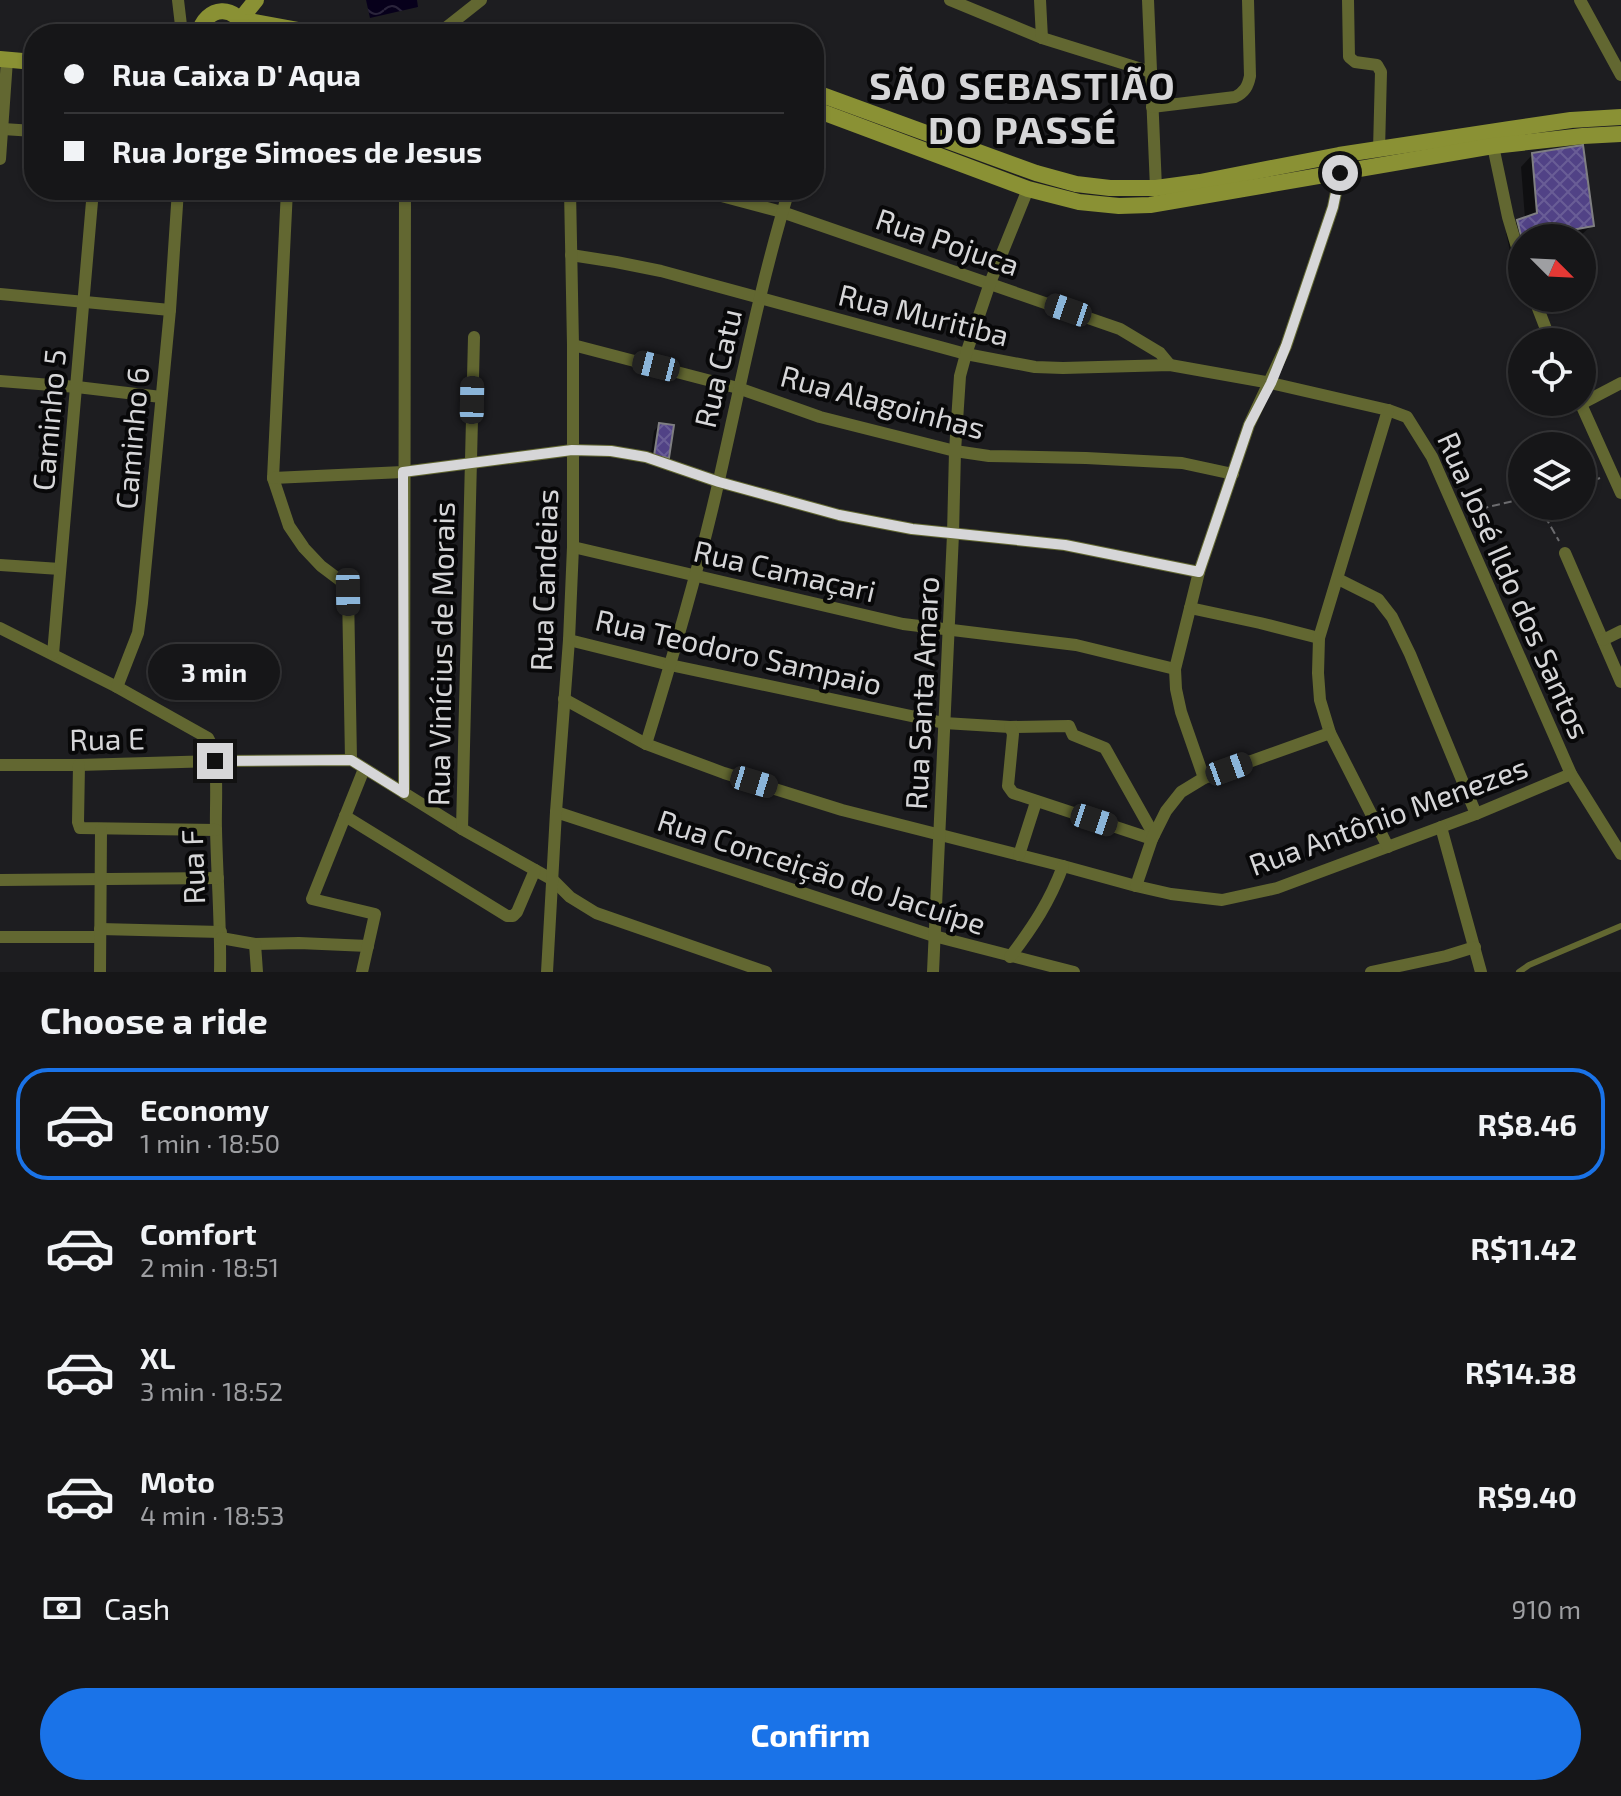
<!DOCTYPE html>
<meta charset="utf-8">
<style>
:root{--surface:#161618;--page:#1f1f21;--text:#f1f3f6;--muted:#9e9fa2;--line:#353537;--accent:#1a73e8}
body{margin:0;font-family:"Exo 2",sans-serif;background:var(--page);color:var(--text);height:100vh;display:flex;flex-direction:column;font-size:30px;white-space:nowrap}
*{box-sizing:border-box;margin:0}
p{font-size:26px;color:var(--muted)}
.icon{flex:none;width:44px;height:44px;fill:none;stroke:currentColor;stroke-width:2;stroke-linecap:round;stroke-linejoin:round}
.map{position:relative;height:972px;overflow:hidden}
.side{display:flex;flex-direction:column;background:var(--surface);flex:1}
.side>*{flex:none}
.hud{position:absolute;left:24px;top:24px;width:800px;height:176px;border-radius:32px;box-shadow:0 2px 6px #0004,0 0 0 2px var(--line);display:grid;align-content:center;height:176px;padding:0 40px;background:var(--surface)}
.needle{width:52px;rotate:114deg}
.buttons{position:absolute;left:1508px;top:224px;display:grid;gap:16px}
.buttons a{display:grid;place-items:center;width:88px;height:88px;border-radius:50%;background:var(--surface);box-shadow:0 2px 6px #0004,0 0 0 2px var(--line);font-size:40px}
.end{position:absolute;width:36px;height:36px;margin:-18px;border:10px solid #d6d6d8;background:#111;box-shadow:0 0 0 4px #111}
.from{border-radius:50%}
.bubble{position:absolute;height:56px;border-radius:28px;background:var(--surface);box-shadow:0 2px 6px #0004,0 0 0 2px var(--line);font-size:26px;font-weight:700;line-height:56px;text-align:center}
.car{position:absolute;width:24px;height:48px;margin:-24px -12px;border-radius:10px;box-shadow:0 0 6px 2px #0007;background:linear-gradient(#222 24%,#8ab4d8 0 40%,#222 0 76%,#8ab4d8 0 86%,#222 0)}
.hud b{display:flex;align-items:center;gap:28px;height:76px;font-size:30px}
.hud b+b{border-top:2px solid var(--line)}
.hud i{width:20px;height:20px;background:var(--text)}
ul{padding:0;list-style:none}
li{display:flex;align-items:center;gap:24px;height:112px;margin:0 16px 12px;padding:0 24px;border:4px solid transparent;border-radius:32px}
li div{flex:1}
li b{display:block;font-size:30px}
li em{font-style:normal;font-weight:700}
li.selected{border-color:var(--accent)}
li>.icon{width:72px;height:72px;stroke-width:1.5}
h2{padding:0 40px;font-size:36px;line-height:96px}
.pay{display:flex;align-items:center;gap:20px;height:88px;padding:0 40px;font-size:30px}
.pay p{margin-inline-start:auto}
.action{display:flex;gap:16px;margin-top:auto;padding:16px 40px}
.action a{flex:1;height:92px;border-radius:48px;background:var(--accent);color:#fff;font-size:32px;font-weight:700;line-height:92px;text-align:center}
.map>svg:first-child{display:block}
.water{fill:url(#water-waves)}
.shadow{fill:#0007}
.building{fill:url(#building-cross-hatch);stroke:#7f7f82;stroke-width:2}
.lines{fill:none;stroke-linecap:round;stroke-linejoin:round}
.path{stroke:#6b6b6e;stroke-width:2;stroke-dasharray:8 4;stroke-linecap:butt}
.lane{stroke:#626731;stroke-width:6}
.street{stroke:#626731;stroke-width:12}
.secondary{stroke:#8a9134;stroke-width:16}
.route{stroke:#d6d6d8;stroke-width:10}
.labels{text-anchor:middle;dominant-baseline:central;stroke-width:8;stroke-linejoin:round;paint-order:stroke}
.street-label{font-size:30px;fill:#d6d6d8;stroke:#080809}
.district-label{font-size:38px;font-weight:bold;letter-spacing:2px;fill:#d6d6d8;stroke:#080809}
</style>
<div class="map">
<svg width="1621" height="972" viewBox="0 0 1621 972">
<defs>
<pattern id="water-waves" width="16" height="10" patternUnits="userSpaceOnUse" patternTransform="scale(2)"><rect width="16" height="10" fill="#07001b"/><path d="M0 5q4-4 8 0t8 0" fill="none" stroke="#2a243b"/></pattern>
<pattern id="building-cross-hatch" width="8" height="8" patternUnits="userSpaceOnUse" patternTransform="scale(2)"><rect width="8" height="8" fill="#514286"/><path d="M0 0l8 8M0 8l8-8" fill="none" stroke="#695d96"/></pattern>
</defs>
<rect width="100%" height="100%" fill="#1d1d20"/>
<path class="water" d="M366,0H417L418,7L370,18Z"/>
<g class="shadow">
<path d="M1533,154L1592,225L1578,238H1522V249L1510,251L1506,233L1518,221L1525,219L1521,167Z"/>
<path d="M659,425L667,457L661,463L650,461L654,431Z"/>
</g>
<g class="building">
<path d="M1583,145L1594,226L1522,239L1517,220L1537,213L1532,153Z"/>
<path d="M659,423L674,425L669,458L654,456Z"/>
</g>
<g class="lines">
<g class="path">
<path d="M1582,485L1600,478"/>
<path d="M1539,506L1559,541"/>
<path d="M1470,515L1484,508L1522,499"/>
</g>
<path class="lane" d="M1519,972L1529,965L1621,926"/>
<g class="street">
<path d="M178,0L182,34"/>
<path d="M950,0L1042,38L1151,72"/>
<path d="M1040,0L1042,38"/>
<path d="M1148,0L1156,188"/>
<path d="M1348,0L1349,57L1355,62L1377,65L1381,72L1379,150"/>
<path d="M1580,0L1621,75"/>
<path d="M438,34L481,0"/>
<path d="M1152,107L1235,97C1245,92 1248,86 1250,76L1248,0"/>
<path d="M3,129L34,131"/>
<path d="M1493,146L1508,217L1522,264"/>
<path d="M0,159L7,60"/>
<path d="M287,190L273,478L289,526L304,548L321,566L341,581L348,592L351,760"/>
<path d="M699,190L782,212L1120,329L1160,353L1170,365"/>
<path d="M571,255L616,262L661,271L966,354L1035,367L1063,368L1170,365L1271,383L1388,410L1407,417L1432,457L1571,774L1621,854"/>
<path d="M0,294L170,310"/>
<path d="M1534,298L1551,342"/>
<path d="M573,345L738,388L820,417L955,451L989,456L1086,458L1182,463L1233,474"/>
<path d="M0,381L77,387L161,397"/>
<path d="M1580,402L1621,493"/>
<path d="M1581,404L1621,383"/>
<path d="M273,478L403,472L572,450L611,451L646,457L719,482L839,515L912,529L1065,545L1199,572"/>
<path d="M573,547L903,624L1076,645L1175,669"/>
<path d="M1565,553L1621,682"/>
<path d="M0,565L60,569"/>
<path d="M1338,579L1378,599L1392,617L1410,654L1476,814"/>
<path d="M1190,608L1260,623L1319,638"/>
<path d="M0,628L117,687L208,738C220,757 215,806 216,829C217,877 221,924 220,972"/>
<path d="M569,640L670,665L944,723L1010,727L1069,726L1073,735L1105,748L1154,835"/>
<path d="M1603,640L1621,631"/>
<path d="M53,654L93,190"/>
<path d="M117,687L138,633L142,603L170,310L178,190"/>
<path d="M564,699L646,744L724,773L842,810L1063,866L1136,886L1171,894L1222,900L1277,888L1476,814L1571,774"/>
<path d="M1010,727L1013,734L1008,786L1013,793L1152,839"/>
<path d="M646,744C673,657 699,569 719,480C741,383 760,285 789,190"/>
<path d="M0,765H79L215,761L351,760L462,829L553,880L570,897L596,913L766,972"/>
<path d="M79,765L78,822L80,828L216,830"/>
<path d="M1204,778L1181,712L1176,689L1175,669L1199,572L1249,425L1286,346L1333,207L1340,173V166"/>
<path d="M404,793L405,190"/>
<path d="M556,812L934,936L1074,972"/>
<path d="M345,816L507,916H513L517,912L535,870"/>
<path d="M1441,827L1481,972"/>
<path d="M462,829L474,337"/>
<path d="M1388,847L1330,733L1320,700L1318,673L1319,638L1388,410"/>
<path d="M1019,855L1036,802"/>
<path d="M0,880L218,878"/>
<path d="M1136,886L1152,839L1166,811L1181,792L1204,778L1330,733"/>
<path d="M100,929L221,932"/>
<path d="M0,937H100"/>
<path d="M221,938L255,944L299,943L368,946"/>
<path d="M255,944L257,972"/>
<path d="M1010,957C1033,927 1050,901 1063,866"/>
<path d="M100,972L101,830"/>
<path d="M362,972L375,914L312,899L364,769"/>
<path d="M547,972L556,812L569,640L573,547V345L570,190"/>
<path d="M933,972L953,534L955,451L960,376L966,354L990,283L1028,189"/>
<path d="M1371,972L1446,956L1475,947"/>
</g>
<g class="secondary">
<path d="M240,20L256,0"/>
<path d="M242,23L255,22L304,31L333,34"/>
<path d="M199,34C205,5 238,3 245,32"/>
<path d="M0,59L34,62"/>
<path d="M814,92L1036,173L1076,184L1110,188H1156L1200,182L1339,155L1510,129L1571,120L1621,117"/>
<path d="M814,109L1028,189L1079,202L1119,206L1150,205L1493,146L1583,136L1621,134"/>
</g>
</g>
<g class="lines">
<path class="route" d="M215,761L351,760L404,793L403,472L572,450L611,451L646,457L719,482L839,515L912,529L1065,545L1199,572L1249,425L1271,383L1286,346L1333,207L1340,173"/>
</g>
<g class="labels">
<g class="street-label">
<text transform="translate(948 241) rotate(19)">Rua Pojuca</text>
<text transform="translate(924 314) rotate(14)">Rua Muritiba</text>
<text transform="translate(717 368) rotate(-77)">Rua Catu</text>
<text transform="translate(883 401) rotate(15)">Rua Alagoinhas</text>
<text transform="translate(48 420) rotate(-85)">Caminho 5</text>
<text transform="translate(131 438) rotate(-85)">Caminho 6</text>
<text transform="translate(785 570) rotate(13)">Rua Camaçari</text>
<text transform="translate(543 580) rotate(-88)">Rua Candeias</text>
<text transform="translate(1515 585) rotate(66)">Rua José Ildo dos Santos</text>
<text transform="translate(739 651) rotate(13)">Rua Teodoro Sampaio</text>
<text transform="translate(440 654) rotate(-89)">Rua Vinícius de Morais</text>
<text transform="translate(921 693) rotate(-87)">Rua Santa Amaro</text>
<text transform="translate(107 738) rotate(-1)">Rua E</text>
<text transform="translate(1388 815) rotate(-20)">Rua Antônio Menezes</text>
<text transform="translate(192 867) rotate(-92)">Rua F</text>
<text transform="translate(822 871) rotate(18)">Rua Conceição do Jacuípe</text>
</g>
<g class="district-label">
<text x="1023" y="85">SÃO SEBASTIÃO<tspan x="1023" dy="44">DO PASSÉ</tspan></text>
</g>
</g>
</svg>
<div class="buttons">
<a><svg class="needle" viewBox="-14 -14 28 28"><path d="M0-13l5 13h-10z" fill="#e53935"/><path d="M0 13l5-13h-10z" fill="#9e9fa2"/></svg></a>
<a><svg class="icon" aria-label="locate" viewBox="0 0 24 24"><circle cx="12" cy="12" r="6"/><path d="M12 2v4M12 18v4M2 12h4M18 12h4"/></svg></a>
<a><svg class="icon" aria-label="layers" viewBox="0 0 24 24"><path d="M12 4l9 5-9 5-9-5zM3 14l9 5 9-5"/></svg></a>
</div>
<i class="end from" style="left:1340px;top:173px"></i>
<i class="end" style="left:215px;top:761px"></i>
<div class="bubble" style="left:148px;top:644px;width:132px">3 min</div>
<i class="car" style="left:1068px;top:310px;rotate:289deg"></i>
<i class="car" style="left:656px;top:366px;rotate:284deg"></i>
<i class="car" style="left:472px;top:400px;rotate:1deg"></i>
<i class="car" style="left:348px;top:592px;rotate:179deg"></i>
<i class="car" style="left:1229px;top:769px;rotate:70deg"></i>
<i class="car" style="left:754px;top:782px;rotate:107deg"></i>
<i class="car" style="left:1094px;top:820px;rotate:108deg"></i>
<div class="hud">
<b><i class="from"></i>Rua Caixa D' Aqua</b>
<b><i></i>Rua Jorge Simoes de Jesus</b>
</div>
</div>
<section class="side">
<h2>Choose a ride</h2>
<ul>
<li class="selected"><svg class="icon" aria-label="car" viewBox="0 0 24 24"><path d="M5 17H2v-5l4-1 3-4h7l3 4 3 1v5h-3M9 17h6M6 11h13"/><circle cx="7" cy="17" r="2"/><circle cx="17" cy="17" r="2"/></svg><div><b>Economy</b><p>1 min · 18:50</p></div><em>R$8.46</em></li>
<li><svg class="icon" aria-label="car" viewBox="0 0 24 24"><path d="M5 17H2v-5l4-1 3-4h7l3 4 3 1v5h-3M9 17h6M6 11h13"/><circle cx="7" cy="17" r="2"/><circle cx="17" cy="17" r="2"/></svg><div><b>Comfort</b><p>2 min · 18:51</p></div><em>R$11.42</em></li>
<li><svg class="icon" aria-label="car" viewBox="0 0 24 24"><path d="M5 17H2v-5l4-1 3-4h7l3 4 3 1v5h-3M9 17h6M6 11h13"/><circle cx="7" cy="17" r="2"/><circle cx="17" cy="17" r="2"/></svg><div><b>XL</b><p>3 min · 18:52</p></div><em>R$14.38</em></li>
<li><svg class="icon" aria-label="car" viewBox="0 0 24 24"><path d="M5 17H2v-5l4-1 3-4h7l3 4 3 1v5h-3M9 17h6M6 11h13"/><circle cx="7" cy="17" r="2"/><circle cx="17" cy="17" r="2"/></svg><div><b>Moto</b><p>4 min · 18:53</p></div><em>R$9.40</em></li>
</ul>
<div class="pay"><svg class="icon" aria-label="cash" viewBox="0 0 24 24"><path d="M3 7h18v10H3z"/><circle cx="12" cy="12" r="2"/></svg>Cash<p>910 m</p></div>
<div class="action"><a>Confirm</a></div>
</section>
